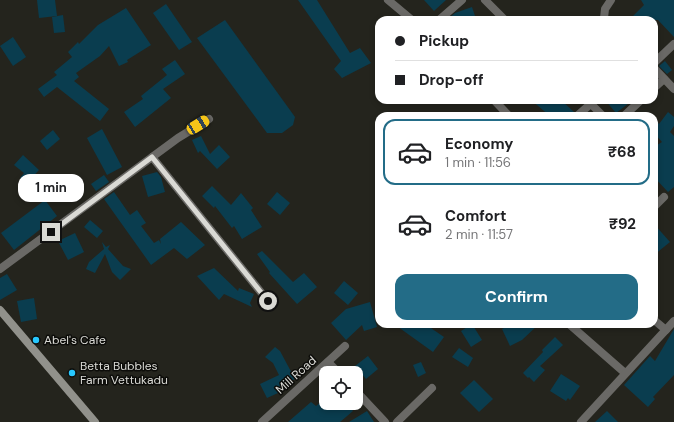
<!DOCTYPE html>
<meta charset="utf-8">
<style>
:root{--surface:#fff;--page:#f2f2f2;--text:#202124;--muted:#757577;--line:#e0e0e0;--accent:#236c87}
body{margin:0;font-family:"DM Sans",sans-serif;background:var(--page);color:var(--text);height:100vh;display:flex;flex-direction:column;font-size:15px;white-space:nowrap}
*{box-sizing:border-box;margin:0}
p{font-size:13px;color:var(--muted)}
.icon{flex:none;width:22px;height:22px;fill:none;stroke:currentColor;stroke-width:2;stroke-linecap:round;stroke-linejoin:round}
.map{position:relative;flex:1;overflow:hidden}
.details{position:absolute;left:375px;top:112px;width:283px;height:216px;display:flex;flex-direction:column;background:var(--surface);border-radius:12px;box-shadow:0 2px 6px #0003}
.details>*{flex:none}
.hud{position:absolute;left:375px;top:16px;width:283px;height:88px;border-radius:12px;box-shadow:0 2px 6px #0003;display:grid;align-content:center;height:88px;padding:0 20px;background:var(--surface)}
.fabs{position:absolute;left:319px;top:366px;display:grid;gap:8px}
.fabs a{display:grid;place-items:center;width:44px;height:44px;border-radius:8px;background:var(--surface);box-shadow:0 2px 6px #0003;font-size:20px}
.end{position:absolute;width:18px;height:18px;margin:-9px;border:5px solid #dadad5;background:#111;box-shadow:0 0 0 2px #111}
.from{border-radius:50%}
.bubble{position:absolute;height:28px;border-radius:12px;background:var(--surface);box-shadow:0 2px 6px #0003;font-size:13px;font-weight:700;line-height:28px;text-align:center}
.car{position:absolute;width:12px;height:24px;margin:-12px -6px;border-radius:5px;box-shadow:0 0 3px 1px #0007;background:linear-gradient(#f5c518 24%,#345 0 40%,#f5c518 0 76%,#345 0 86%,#f5c518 0)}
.hud b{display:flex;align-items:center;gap:14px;height:38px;font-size:15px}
.hud b+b{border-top:1px solid var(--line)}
.hud i{width:10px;height:10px;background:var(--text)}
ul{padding:7px 0 0;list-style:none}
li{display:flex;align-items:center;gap:12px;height:66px;margin:0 8px 6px;padding:0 12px;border:2px solid transparent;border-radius:12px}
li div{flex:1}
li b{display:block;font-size:15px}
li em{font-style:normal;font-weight:700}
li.on{border-color:var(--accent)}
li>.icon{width:36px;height:36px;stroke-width:1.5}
.cta{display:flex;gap:8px;margin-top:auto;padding:8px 20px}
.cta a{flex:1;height:46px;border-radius:12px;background:var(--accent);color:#fff;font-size:16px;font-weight:700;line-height:46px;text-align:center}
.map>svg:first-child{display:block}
.building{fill:#0a3d4f}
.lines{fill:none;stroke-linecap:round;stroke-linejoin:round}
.minor{stroke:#6a6966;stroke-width:8}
.tertiary{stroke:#6a6966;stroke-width:8}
.secondary{stroke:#91918b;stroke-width:8}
.route{stroke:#dadad5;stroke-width:5}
.poi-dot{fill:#27c8ff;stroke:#0d0d0a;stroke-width:1.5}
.labels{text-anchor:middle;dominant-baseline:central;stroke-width:3;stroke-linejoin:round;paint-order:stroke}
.poi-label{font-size:12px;fill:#dadad5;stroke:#0d0d0a;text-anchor:start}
.street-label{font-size:12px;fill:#dadad5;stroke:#0d0d0a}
</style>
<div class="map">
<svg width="674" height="422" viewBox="0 0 674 422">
<rect width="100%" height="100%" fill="#24241d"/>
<g class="building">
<path d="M37,0H55L57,16L39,18Z"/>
<path d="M298,0H317L350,53L360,48L371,63L342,78L334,69L341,61Z"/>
<path d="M424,0H446L434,11Z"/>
<path d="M641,0H674V37L658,20H629L644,5Z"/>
<path d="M166,4L192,42L179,50L153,13Z"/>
<path d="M472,7L475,16L465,20H447L455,13Z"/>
<path d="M126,8L151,45L127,60L128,62L119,66L109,46L100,56L76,73L79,77L74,81L109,109L100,121L57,87L44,97L38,89L57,75L54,72L72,57L68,52L78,42L79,44L98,25Z"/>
<path d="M63,15L65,32L54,33L52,17Z"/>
<path d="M225,20L295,117L293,125L282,133H267L197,38Z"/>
<path d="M13,37L26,57L13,66L0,46Z"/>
<path d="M175,60L185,74L163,89L171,98L135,127L124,112L143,99L141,96L167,75L162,69Z"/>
<path d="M665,61L672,70L667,74L659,66Z"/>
<path d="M531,100H561L574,112L572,116H550Z"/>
<path d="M605,100H633L616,113Z"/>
<path d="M668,112L674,117V126L670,132L674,136V187L668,192L654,177V147L662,142L654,133V118L659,124Z"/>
<path d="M102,129L122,167L107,175L87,138Z"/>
<path d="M53,130L60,139L47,150L40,141Z"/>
<path d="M201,136L210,154L219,145L230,157L217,169L200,151L198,153L192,140Z"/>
<path d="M23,155L39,170L26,184L20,178L24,173L14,165Z"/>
<path d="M157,172L161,177L165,192L148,197L142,176Z"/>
<path d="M104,175L109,182L96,191L91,184Z"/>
<path d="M212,186L231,205L241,193L253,208L251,210L262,227L242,239L234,226L232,228L215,206L214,208L202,196Z"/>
<path d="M114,192L130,215L137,210L146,223L141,226L154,243L159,240L161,244L160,239L181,222L205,245L187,259L174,248L151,265L104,199Z"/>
<path d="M277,192L290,203L280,215L267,204Z"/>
<path d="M45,200L57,216L14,250L1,233Z"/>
<path d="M90,220L103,231L97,238L84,227Z"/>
<path d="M654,224L670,242L654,255Z"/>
<path d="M75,233L84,252L68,260L58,241Z"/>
<path d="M102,242L106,247L110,245L108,249L123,266L131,269L120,280L112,272L105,254L95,273L86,269L89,262L104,249Z"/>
<path d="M262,251L293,282L304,273L317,287L297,304L269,273L270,272L257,254Z"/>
<path d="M214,268L238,291L239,288L254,294L250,303L252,307L224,294L219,300L197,276Z"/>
<path d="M7,274L17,290L0,300V278Z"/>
<path d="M344,281L358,293L348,305L334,293Z"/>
<path d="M34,298L37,319L21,322L17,301Z"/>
<path d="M370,302L377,327L364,331L362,325L346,340L331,323L346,309Z"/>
<path d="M394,324H425L444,337L433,352Z"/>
<path d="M472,324L482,340L471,347L461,331Z"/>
<path d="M513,324H539L522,340L510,346L502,329Z"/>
<path d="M674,329V375L653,397L655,399L648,407L624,385L650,356L655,361Z"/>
<path d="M555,337L563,345L540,366L545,370L534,382L529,377L528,378L523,373L543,352L542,350Z"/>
<path d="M275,347L280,351L295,379L276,390L278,393L267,398L260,384L279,375L273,363L265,357Z"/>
<path d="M459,348L473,358L468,367L452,357Z"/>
<path d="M368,356L378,369L366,379L355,366Z"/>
<path d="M421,362L426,373L418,377L413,365Z"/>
<path d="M561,374L580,386L570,400L568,398L566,401L550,391Z"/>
<path d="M474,380L493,399L479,412L460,393Z"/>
<path d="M326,398V403H347L353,411L340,422H288L311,402L316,406Z"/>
<path d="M367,411L374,422H349Z"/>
<path d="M607,411L618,422H595Z"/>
</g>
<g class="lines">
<g class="minor">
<path d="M388,0L412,20"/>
<path d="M485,0L505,20"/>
<path d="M439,20L462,0"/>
<path d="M606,20L604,18L605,9L611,0"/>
<path d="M654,63L674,44"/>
<path d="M654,68L674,89"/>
<path d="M654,88L664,79"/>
<path d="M494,100L509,116"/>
<path d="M587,100L603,116"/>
<path d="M577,116L595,100"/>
<path d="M624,116L641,100"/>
<path d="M152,157L268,301"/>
<path d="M654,207L664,197"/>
<path d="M0,269L178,138L209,119"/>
<path d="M654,320L666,330"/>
<path d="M569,324L625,373"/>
<path d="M328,362L339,373"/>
<path d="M356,391L385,422"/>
<path d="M262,422L345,346"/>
<path d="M397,422L432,388"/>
</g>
<path class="tertiary" d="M581,422L674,321"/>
<path class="secondary" d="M0,310L95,422"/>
</g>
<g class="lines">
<path class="route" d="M51,232L152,157L268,301"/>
</g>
<g class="poi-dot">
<circle cx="36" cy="340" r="4"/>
<circle cx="72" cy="373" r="4"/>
</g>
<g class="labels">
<g class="poi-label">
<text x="44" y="340">Abel's Cafe</text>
<text x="80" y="366">Betta Bubbles<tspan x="80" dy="14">Farm Vettukadu</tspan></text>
</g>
<g class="street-label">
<text transform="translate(296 375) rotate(-42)">Mill Road</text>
</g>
</g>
</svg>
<div class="fabs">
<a><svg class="icon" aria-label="locate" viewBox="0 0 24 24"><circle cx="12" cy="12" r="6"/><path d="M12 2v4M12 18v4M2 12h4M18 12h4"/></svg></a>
</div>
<i class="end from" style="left:268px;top:301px"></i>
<i class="end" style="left:51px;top:232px"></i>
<div class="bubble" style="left:18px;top:174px;width:66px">1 min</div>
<i class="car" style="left:198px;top:125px;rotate:58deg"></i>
<div class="hud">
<b><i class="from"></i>Pickup</b>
<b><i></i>Drop-off</b>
</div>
<section class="details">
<ul>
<li class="on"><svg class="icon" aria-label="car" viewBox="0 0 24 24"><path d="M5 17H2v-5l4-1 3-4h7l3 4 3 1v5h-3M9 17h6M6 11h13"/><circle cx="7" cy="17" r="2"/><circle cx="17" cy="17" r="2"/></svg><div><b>Economy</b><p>1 min · 11:56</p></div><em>₹68</em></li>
<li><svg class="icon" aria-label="car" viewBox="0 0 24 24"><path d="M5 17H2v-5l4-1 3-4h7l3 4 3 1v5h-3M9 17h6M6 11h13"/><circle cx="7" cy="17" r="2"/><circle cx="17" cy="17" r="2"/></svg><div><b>Comfort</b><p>2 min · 11:57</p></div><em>₹92</em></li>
</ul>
<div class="cta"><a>Confirm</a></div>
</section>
</div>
